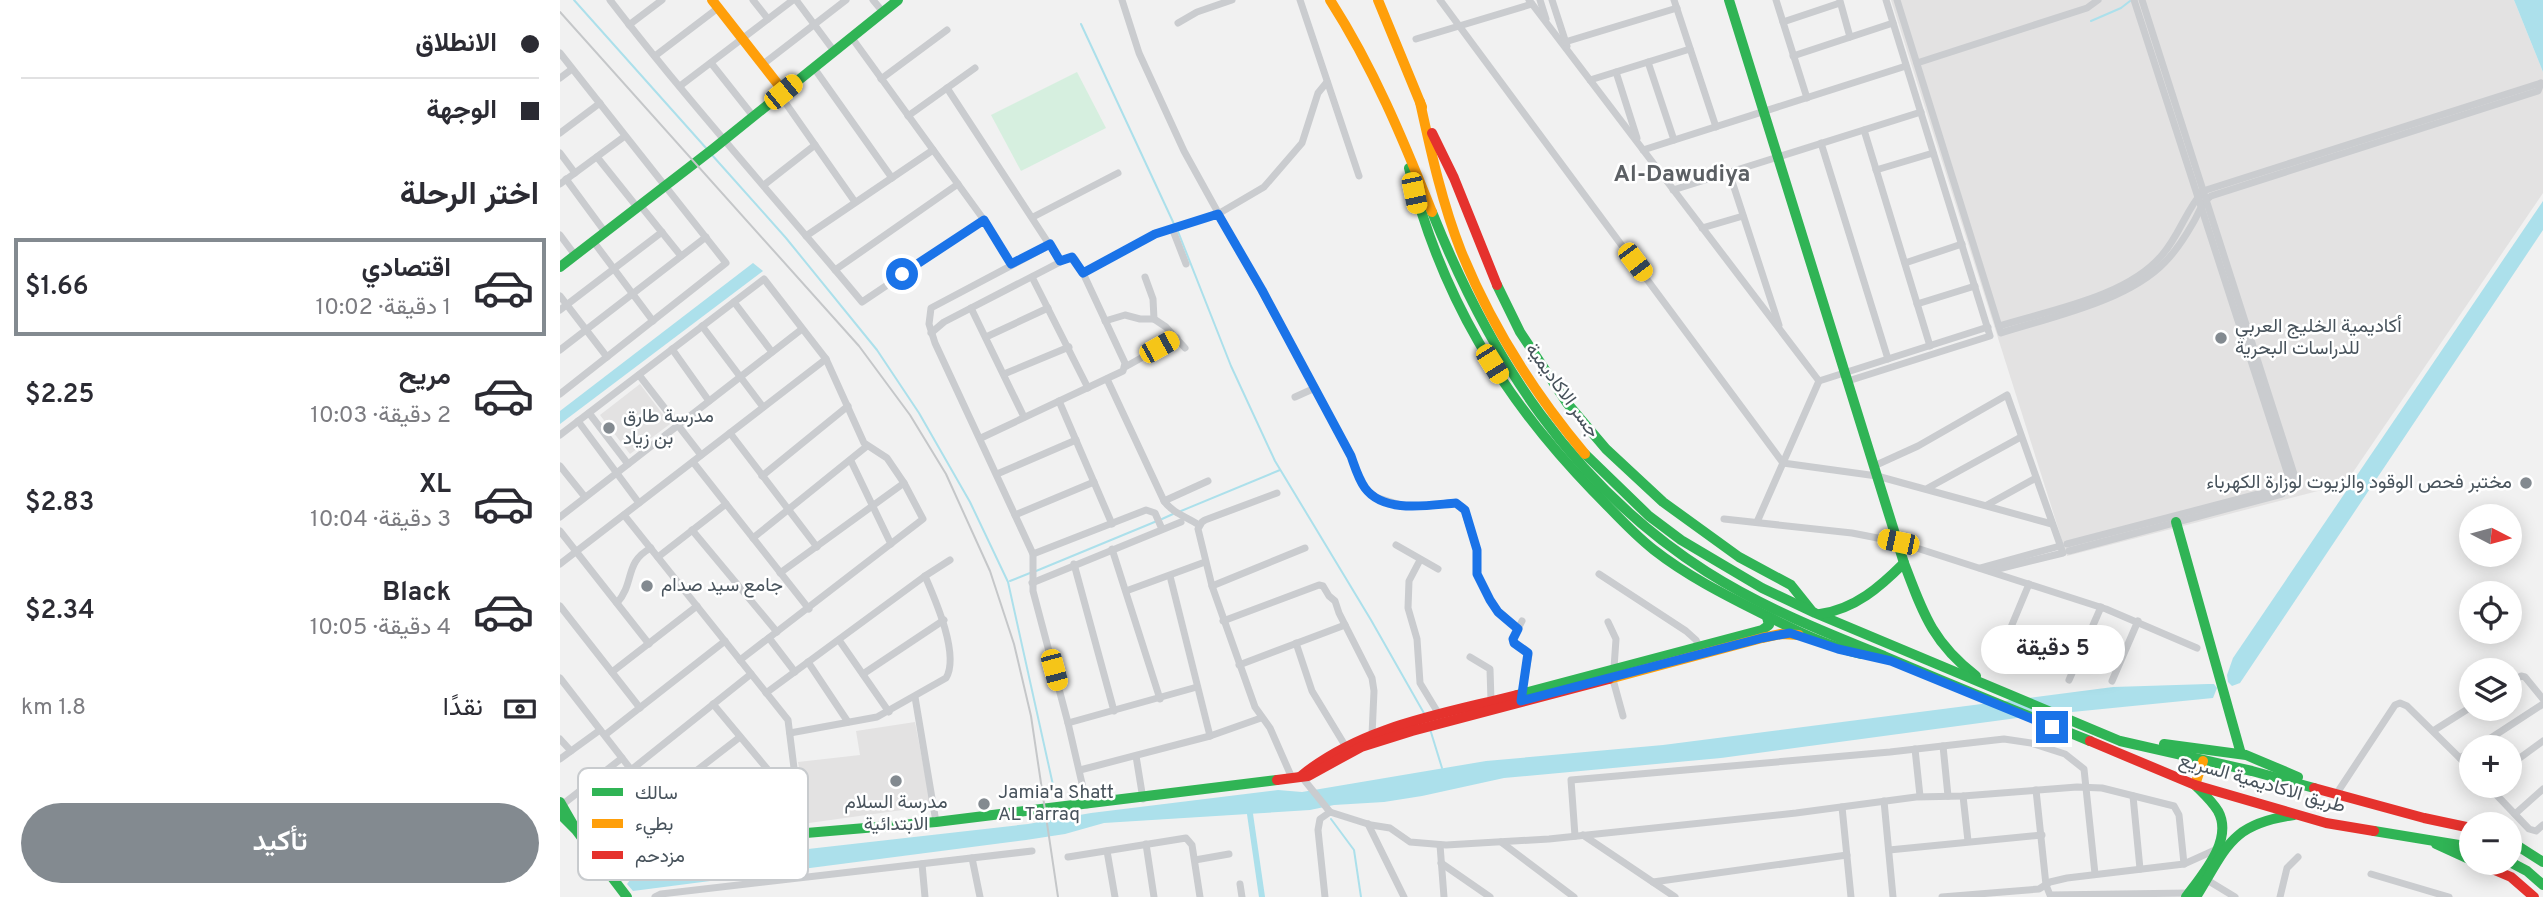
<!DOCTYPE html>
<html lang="ar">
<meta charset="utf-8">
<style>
:root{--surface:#fff;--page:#f2f2f3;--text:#2b2b33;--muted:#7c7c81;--line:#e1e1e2;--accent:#838a90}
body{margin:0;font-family:Overpass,Vazirmatn,sans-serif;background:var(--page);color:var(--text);direction:rtl;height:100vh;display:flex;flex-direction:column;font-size:26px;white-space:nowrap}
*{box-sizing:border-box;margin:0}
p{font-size:23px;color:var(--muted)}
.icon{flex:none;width:38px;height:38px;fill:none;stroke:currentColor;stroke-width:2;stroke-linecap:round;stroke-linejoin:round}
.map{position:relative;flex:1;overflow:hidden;direction:ltr}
.sheet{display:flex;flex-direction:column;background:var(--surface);width:560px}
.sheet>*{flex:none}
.hud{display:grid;align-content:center;height:154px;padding:0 21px;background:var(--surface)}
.needle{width:46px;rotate:96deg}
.tools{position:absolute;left:1899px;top:504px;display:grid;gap:14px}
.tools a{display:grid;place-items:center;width:63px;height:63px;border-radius:50%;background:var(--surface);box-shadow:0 4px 18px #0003;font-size:35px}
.end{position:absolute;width:32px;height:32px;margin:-16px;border:9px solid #1a73e8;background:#fff;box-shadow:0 0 0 4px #fff}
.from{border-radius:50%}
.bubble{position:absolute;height:49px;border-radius:24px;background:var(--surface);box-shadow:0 4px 18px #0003;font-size:23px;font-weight:600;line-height:49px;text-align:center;direction:rtl}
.car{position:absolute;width:21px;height:42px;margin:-21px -10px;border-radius:9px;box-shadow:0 0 5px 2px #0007;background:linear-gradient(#f5c518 24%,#345 0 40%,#f5c518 0 76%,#345 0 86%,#f5c518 0)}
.hud b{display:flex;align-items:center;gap:24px;height:66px;font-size:26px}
.hud b+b{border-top:2px solid var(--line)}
.hud i{width:18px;height:18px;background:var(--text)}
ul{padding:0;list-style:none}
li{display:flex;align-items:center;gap:21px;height:98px;margin:0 14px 10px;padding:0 7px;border:4px solid transparent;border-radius:0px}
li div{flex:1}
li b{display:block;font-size:26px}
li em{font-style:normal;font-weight:600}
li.active{border-color:var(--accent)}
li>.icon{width:63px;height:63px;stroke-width:1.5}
h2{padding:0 21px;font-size:32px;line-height:84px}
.pay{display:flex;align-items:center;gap:18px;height:77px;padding:0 21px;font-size:26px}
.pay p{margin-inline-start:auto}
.action{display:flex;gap:14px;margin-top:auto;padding:14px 21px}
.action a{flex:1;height:80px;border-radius:42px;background:var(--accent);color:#fff;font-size:28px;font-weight:600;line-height:80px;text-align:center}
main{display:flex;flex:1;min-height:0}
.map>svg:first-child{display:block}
.education{fill:#e3e2e2}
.green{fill:#d6efdf}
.water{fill:#ace0eb}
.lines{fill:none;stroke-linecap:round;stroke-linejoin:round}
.stream{stroke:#ace0eb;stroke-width:2}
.canal{stroke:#ace0eb;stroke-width:6}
.street{stroke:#cacccf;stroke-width:7}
.fast{stroke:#30b455;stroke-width:10}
.slow{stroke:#ff9f0a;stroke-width:10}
.jam{stroke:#e5322d;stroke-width:10}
.rail{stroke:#c5c7c9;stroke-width:2}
.route{stroke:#1a73e8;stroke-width:9}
.poi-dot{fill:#838a90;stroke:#fff;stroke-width:2.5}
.labels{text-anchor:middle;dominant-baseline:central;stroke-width:5;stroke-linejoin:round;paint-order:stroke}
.poi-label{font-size:19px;fill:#48535c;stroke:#fff;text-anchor:start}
.street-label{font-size:19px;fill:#48535c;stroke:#fff}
.quarter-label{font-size:23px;font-weight:bold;fill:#5c6064;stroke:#fff}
.key{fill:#fff;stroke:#c8cbce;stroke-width:2}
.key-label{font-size:19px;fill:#48535c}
</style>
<main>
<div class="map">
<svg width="1983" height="897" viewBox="0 0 1983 897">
<rect width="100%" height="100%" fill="#f1f1f1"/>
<g class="education">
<path d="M1331,0H1954L1983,72V193L1785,484L1507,556Z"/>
<path d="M80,384L110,424L70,454L40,415Z"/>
<path d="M355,722L371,806L249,823L238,762L300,755L296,731Z"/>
</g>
<path class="green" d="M517,72L546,128L461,171L431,115Z"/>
<g class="water">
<path d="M1954,0H1983V72Z"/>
<path d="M1983,201V230L1680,683L1672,686L1668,682L1667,675L1673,658Z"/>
<path d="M193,263L203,271L0,424V411Z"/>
<path d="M1648,684H1654L1657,688L1653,698L1472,716L1161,758L944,778L862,796L824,802L774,805L750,810L544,823L505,834L466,840L73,891L67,884L70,880L97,870L248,849L468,824L531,813L718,790L742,792L926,761L1103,745L1553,687Z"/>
</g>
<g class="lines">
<g class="stream">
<path d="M14,0L146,148"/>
<path d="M1531,21L1561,8L1570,1"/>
<path d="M521,24L614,224"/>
<path d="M152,155L226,238L317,350L359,413L410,502L448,582L495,794"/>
<path d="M617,229L671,366L715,461L811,620L865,715"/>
<path d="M621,511L720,470"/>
<path d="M602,519L613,514"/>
<path d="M476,571L597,521"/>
<path d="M450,581L470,573"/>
<path d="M870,729L882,768"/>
<path d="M771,819L794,850L801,897"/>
</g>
<path class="canal" d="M690,814L702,897"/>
<g class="street">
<path d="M50,0C130,104 218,201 302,302L424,220"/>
<path d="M193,0L208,19"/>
<path d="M236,0L274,51"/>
<path d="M313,0L323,12"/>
<path d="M562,0L579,53L624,151L755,388L791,456L803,486L815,497L841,505L866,506L896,503L903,507L917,550V574L934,607L958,629"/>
<path d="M740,0L799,176"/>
<path d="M880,0L1223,463L1317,476L1492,524"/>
<path d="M969,0L1259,381"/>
<path d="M980,0L986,19"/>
<path d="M992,0L1007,46"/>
<path d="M1114,0L1156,127"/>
<path d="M1216,0L1247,98"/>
<path d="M1337,0L1441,333C1491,317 1568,301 1605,262C1616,251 1625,237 1633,223C1639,213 1641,203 1651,196L1978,91L1981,83"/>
<path d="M1582,0L1734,474L1735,483L1729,491"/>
<path d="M1280,1L1290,37"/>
<path d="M1223,22L1280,3"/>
<path d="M618,23L637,12L672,0"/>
<path d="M69,25L102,0"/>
<path d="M292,38L424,220L451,264"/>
<path d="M856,39L972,4"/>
<path d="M1005,42L1117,8"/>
<path d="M0,53L166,263L0,394"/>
<path d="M95,56L158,8"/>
<path d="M1233,56L1333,23"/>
<path d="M1088,62L1114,140"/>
<path d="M151,63L193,116"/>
<path d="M1357,63L1527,8L1538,0"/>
<path d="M202,65L286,0"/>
<path d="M254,68L332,178"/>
<path d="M1056,72L1077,138"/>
<path d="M0,78L12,69"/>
<path d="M321,79L387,30"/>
<path d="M1030,80L1130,49"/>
<path d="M120,86L233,0"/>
<path d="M387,88L500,261"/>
<path d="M220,95L295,202"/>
<path d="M348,116L415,68"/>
<path d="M1304,130L1370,346"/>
<path d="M0,133L40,103"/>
<path d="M1261,143L1328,359"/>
<path d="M1083,150L1346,66"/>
<path d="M0,153L15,173"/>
<path d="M37,157L77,207"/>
<path d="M1316,170L1373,153"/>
<path d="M1169,172L1219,325"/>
<path d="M6,179L45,232"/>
<path d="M0,184L65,136"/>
<path d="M204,185L255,145"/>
<path d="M1113,190L1361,112"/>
<path d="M80,205L121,256"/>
<path d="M473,217L558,173"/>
<path d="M612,228L626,264"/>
<path d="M1142,228L1183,216"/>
<path d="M0,235L15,255"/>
<path d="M246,236L373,150"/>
<path d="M33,241L93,321"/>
<path d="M490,245L371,308L369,324L375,343L473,554V591L508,723L527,805"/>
<path d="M1345,263L1402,244"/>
<path d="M275,270L398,184"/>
<path d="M523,273L595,234L658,214L704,187L742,143L758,93L767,82"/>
<path d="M472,277L528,388"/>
<path d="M585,277L593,299L594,319L606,327L625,348"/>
<path d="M0,296L47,357"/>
<path d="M174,302L212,352"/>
<path d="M1357,304L1415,286"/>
<path d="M411,308L464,417"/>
<path d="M0,310L102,232"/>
<path d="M545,321L565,315L580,319H594"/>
<path d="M142,326L203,407"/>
<path d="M1439,326C1490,310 1567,297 1602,255C1619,236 1626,210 1643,191L1981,83"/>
<path d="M371,333L384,322L508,258L515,259L523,273L565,363L563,371L421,438"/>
<path d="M426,337L488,308"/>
<path d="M112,349L149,401"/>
<path d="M0,350L146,237"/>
<path d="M565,367L617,338"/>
<path d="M444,374L509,347"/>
<path d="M79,375L141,455"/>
<path d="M547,379L604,501C614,514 625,516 639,525"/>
<path d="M1288,381L1430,336L1326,0"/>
<path d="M735,397L755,388"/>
<path d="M499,401L552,524"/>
<path d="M29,413L68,464"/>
<path d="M18,421L79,503"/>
<path d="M170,433L257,547"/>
<path d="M0,435L204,279L266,359L304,443L327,458L344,483L363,519L180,660"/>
<path d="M291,461L331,544"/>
<path d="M133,462L249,609"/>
<path d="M0,466L25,497"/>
<path d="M1314,466L1358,446L1447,395L1503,553L1430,571"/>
<path d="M437,474L516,440"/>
<path d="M202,476L288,406"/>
<path d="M1368,488L1461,437"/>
<path d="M717,493L645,520L642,522L638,529L652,586L695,707L710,728L732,778"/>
<path d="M604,501L648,481"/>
<path d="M1427,505L1476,478"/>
<path d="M64,515L228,720L242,832"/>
<path d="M455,515L534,482"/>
<path d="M0,517L242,329"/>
<path d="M1164,519L1292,533L1338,542L1546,609L1637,648"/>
<path d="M1197,522L1259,381L1428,327"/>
<path d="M132,530L217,632"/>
<path d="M0,531L89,644"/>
<path d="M193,538L307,446"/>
<path d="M1507,544L1721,488L1727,483L1729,478L1574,0"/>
<path d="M836,545L878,569"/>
<path d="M552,549L600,699"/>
<path d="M1509,551L1722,494"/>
<path d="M473,554L586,510L595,513L602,529"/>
<path d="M98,557L166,504"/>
<path d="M860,560L849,581L848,608L857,639L860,683L880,716"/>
<path d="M0,564L266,359"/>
<path d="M514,564L554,711"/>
<path d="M1420,568L1500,546"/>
<path d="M220,573L344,483"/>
<path d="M1039,574L1126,631L1136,640L1141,650"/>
<path d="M610,576L650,736"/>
<path d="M472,583L621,522"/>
<path d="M652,586L745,548"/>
<path d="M566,591L645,562"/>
<path d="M57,603C75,583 64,562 91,548"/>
<path d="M0,606L80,708"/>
<path d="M663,621L759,585L763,586L769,596L775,601L779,613L812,678L814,691L812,735"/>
<path d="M1048,622L1056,639L1054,668"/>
<path d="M209,638L235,672"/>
<path d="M279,640L329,712"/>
<path d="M736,643L752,691L786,747"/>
<path d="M910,657L930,669L931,701"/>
<path d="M248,662L288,722"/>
<path d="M1436,663L1469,584"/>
<path d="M679,665L785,625"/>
<path d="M52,672L137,606"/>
<path d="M303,674L384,620"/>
<path d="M1052,676L1063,716"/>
<path d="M0,678L128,843L214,778"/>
<path d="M1509,680L1541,607"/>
<path d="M1552,681L1578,621"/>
<path d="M1950,683L1961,676L1965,677L1983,699"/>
<path d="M206,693L365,576L390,560"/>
<path d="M355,697L376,822"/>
<path d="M961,697L969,655L966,650L954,643L953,639L962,621"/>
<path d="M153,704L224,789L231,791L236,790"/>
<path d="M508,723L637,687"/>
<path d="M1873,731L1911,707"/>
<path d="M230,733L317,717L386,678C400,655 375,599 365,576"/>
<path d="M45,735L165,641"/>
<path d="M0,739L11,751"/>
<path d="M1383,746L1388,796"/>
<path d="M1917,747L1983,704"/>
<path d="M1355,749L1360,796"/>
<path d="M576,756L583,799"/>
<path d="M1900,758L1911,751"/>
<path d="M0,759L40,730"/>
<path d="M1950,765L1983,741"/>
<path d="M71,770L191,674"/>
<path d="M520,770L650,736L701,718"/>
<path d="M741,776L770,812"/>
<path d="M1928,786L1969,829L1976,831L1983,825"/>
<path d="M1476,790L1486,885L1490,895L1629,893"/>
<path d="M50,793L77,832L78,851"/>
<path d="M1777,793L1835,705L1840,703L1847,706L1911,769"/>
<path d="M1403,796L1408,841"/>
<path d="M1573,796L1580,869"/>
<path d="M1324,801L1333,897"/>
<path d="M96,802L180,737"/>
<path d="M2,805L62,758"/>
<path d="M1282,807L1291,897"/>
<path d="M1955,814L1983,789"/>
<path d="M808,824L844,897"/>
<path d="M1023,835L1115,897"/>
<path d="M1015,836L1011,780L1330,752L1444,739L1471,743L1505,754L1524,769L1535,874"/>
<path d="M941,842L1014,897"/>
<path d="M586,844L594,897"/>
<path d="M880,845L884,897"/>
<path d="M1329,850L1482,835"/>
<path d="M547,851L555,897"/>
<path d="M508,857L626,838L632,845L640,897"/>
<path d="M412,858L420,897"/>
<path d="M635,860L669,854"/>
<path d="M881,863L930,897"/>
<path d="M362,864L365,897"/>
<path d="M1811,874L1889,897"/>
<path d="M1647,880L1675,897"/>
<path d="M1093,882L1287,855"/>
<path d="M680,884L682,897"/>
<path d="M95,897L101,894L472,851"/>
<path d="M765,897L758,830L760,819L770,812L811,825L830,828L850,842L886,845L989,839L1236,813L1356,797L1403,796L1517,787L1542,788L1614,806L1619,815L1624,864"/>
<path d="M1382,897L1479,889L1490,882L1507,878L1624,864L1655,850"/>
<path d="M1720,897L1727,868L1738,857"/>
</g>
<g class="fast">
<path d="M1169,0L1344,563C1363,613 1372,642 1416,676"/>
<path d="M849,168C881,296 941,396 1033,491C1053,511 1072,533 1094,550C1126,575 1163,594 1199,612C1233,629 1265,646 1302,654"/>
<path d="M872,212C931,359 1011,485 1147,572C1202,607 1264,632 1324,656C1392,685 1461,713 1530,741"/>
<path d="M0,267L153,149L338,0"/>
<path d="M937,285L960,332L1007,403L1046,449L1103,502L1179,557L1231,585L1251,610"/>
<path d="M1025,454L1089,516L1121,540L1202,588L1255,613L1560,741L1692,771L1754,788"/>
<path d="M1616,522L1681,754"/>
<path d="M1260,614C1295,609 1320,587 1344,563"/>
<path d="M957,695L1202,630L1209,625L1207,617"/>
<path d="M1604,744L1686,755L1738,777"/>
<path d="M0,802L15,828"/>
<path d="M0,814L16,830L67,897"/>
<path d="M1814,831L1911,847"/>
<path d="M1950,841L1983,862"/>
<path d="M1876,844L1911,860"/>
<path d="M40,860L128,843L376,822L717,780"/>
<path d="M1950,862L1967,871L1983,885"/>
<path d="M1626,897C1642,875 1674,840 1658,811C1652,801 1643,793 1635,785"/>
<path d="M1636,897C1667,847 1670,824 1734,815"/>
</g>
<g class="slow">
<path d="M152,0L224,92"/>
<path d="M770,0C813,67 843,139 872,212"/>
<path d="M818,0L862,107"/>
<path d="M860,102C871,152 882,203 901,251C931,325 974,393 1025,454"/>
<path d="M1049,679L1202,638L1221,634L1239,635"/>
<path d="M1635,785L1643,761"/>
</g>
<g class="jam">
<path d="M872,133L894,178L937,285"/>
<path d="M1530,741L1635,785L1766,823L1814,831"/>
<path d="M741,776C802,726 883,714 957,695"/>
<path d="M717,780L748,776L801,747L852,731L1049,679"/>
<path d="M1754,788L1864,818L1911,828"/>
<path d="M1918,863L1951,877L1974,897"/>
</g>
<path class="rail" d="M0,12L299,346L350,415L386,474L430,571L454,644L471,716L498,897"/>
</g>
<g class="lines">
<path class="route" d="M342,274L424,220L451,264L490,244L500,261L512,257L523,273L595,234L658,214L702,290L791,456C795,467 798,478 805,488C824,514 869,505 896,503L905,510L917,550V574L930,600L938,612L958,629L953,639L954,643L968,653L961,701L1202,638L1230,633L1278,649L1331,661L1492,727"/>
</g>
<g class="poi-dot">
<circle cx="1661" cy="338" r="7"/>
<circle cx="49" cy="428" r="7"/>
<circle cx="1966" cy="483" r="7"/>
<circle cx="87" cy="586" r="7"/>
<circle cx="336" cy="781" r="7"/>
<circle cx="424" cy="804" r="7"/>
</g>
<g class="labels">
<g class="poi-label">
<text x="1675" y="327">أكاديمية الخليج العربي<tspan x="1675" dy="22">للدراسات البحرية</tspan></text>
<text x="63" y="417">مدرسة طارق<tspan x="63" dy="22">بن زياد</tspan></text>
<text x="1952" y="483" text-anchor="end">مختبر فحص الوقود والزيوت لوزارة الكهرباء</text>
<text x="101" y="586">جامع سيد صدام</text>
<text x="438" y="793">Jamia'a Shatt<tspan x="438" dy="22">AL Tarraq</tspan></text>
<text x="336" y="803" text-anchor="middle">مدرسة السلام<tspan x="336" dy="22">الابتدائية</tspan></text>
</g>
<g class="street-label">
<text transform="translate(1002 391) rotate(54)">جسر الاكاديمية</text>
<text transform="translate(1702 784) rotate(16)">طريق الاكاديمية السريع</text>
</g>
<g class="quarter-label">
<text x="1122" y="175">Al-Dawudiya</text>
</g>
</g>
<rect x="18" y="768" width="230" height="112" rx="10" class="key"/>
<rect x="32" y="788" width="31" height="8" fill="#30b455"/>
<rect x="32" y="819" width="31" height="9" fill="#ff9f0a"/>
<rect x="32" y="851" width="31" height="8" fill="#e5322d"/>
<g class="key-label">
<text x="75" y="799">سالك</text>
<text x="75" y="830">بطيء</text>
<text x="75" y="862">مزدحم</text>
</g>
</svg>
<div class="tools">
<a><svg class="needle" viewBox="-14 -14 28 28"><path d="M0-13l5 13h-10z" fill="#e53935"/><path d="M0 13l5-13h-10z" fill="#7c7c81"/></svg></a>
<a><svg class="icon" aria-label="locate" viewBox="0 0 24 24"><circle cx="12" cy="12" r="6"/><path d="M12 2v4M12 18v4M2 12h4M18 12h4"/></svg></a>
<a><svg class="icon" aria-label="layers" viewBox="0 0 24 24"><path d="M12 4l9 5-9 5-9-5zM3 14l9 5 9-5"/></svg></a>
<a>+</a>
<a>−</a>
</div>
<i class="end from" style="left:342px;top:274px"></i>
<i class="end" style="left:1492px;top:727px"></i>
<div class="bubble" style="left:1421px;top:625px;width:144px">5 دقيقة</div>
<i class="car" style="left:223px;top:92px;rotate:51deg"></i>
<i class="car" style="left:854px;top:193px;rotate:168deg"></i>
<i class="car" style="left:1075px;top:262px;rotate:143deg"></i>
<i class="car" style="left:599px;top:347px;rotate:61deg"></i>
<i class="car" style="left:932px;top:364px;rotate:148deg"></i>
<i class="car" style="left:1338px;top:542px;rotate:282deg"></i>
<i class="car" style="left:494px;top:670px;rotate:165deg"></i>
</div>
<section class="sheet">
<div class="hud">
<b><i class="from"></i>الانطلاق</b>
<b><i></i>الوجهة</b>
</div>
<h2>اختر الرحلة</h2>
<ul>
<li class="active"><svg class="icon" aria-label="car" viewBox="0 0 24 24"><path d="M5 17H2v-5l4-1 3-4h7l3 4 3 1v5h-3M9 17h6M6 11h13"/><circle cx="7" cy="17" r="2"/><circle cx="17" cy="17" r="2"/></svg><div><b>اقتصادي</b><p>1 دقيقة · 10:02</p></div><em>$1.66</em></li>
<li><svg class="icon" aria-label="car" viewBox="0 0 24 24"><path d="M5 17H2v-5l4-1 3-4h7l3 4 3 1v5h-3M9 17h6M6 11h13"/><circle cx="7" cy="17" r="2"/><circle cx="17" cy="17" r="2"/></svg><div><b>مريح</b><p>2 دقيقة · 10:03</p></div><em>$2.25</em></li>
<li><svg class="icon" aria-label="car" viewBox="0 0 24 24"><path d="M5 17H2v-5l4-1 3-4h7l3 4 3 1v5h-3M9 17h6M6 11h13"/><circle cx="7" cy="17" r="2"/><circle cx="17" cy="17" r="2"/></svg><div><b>XL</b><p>3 دقيقة · 10:04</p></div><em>$2.83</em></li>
<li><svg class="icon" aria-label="car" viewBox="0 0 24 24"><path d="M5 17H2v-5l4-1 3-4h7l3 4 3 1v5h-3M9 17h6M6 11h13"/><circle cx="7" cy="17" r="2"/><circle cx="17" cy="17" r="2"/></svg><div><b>Black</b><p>4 دقيقة · 10:05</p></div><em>$2.34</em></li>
</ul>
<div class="pay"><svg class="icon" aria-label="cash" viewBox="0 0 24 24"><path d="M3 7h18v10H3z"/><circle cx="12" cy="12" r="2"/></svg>نقدًا<p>1.8 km</p></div>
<div class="action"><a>تأكيد</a></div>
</section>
</main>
